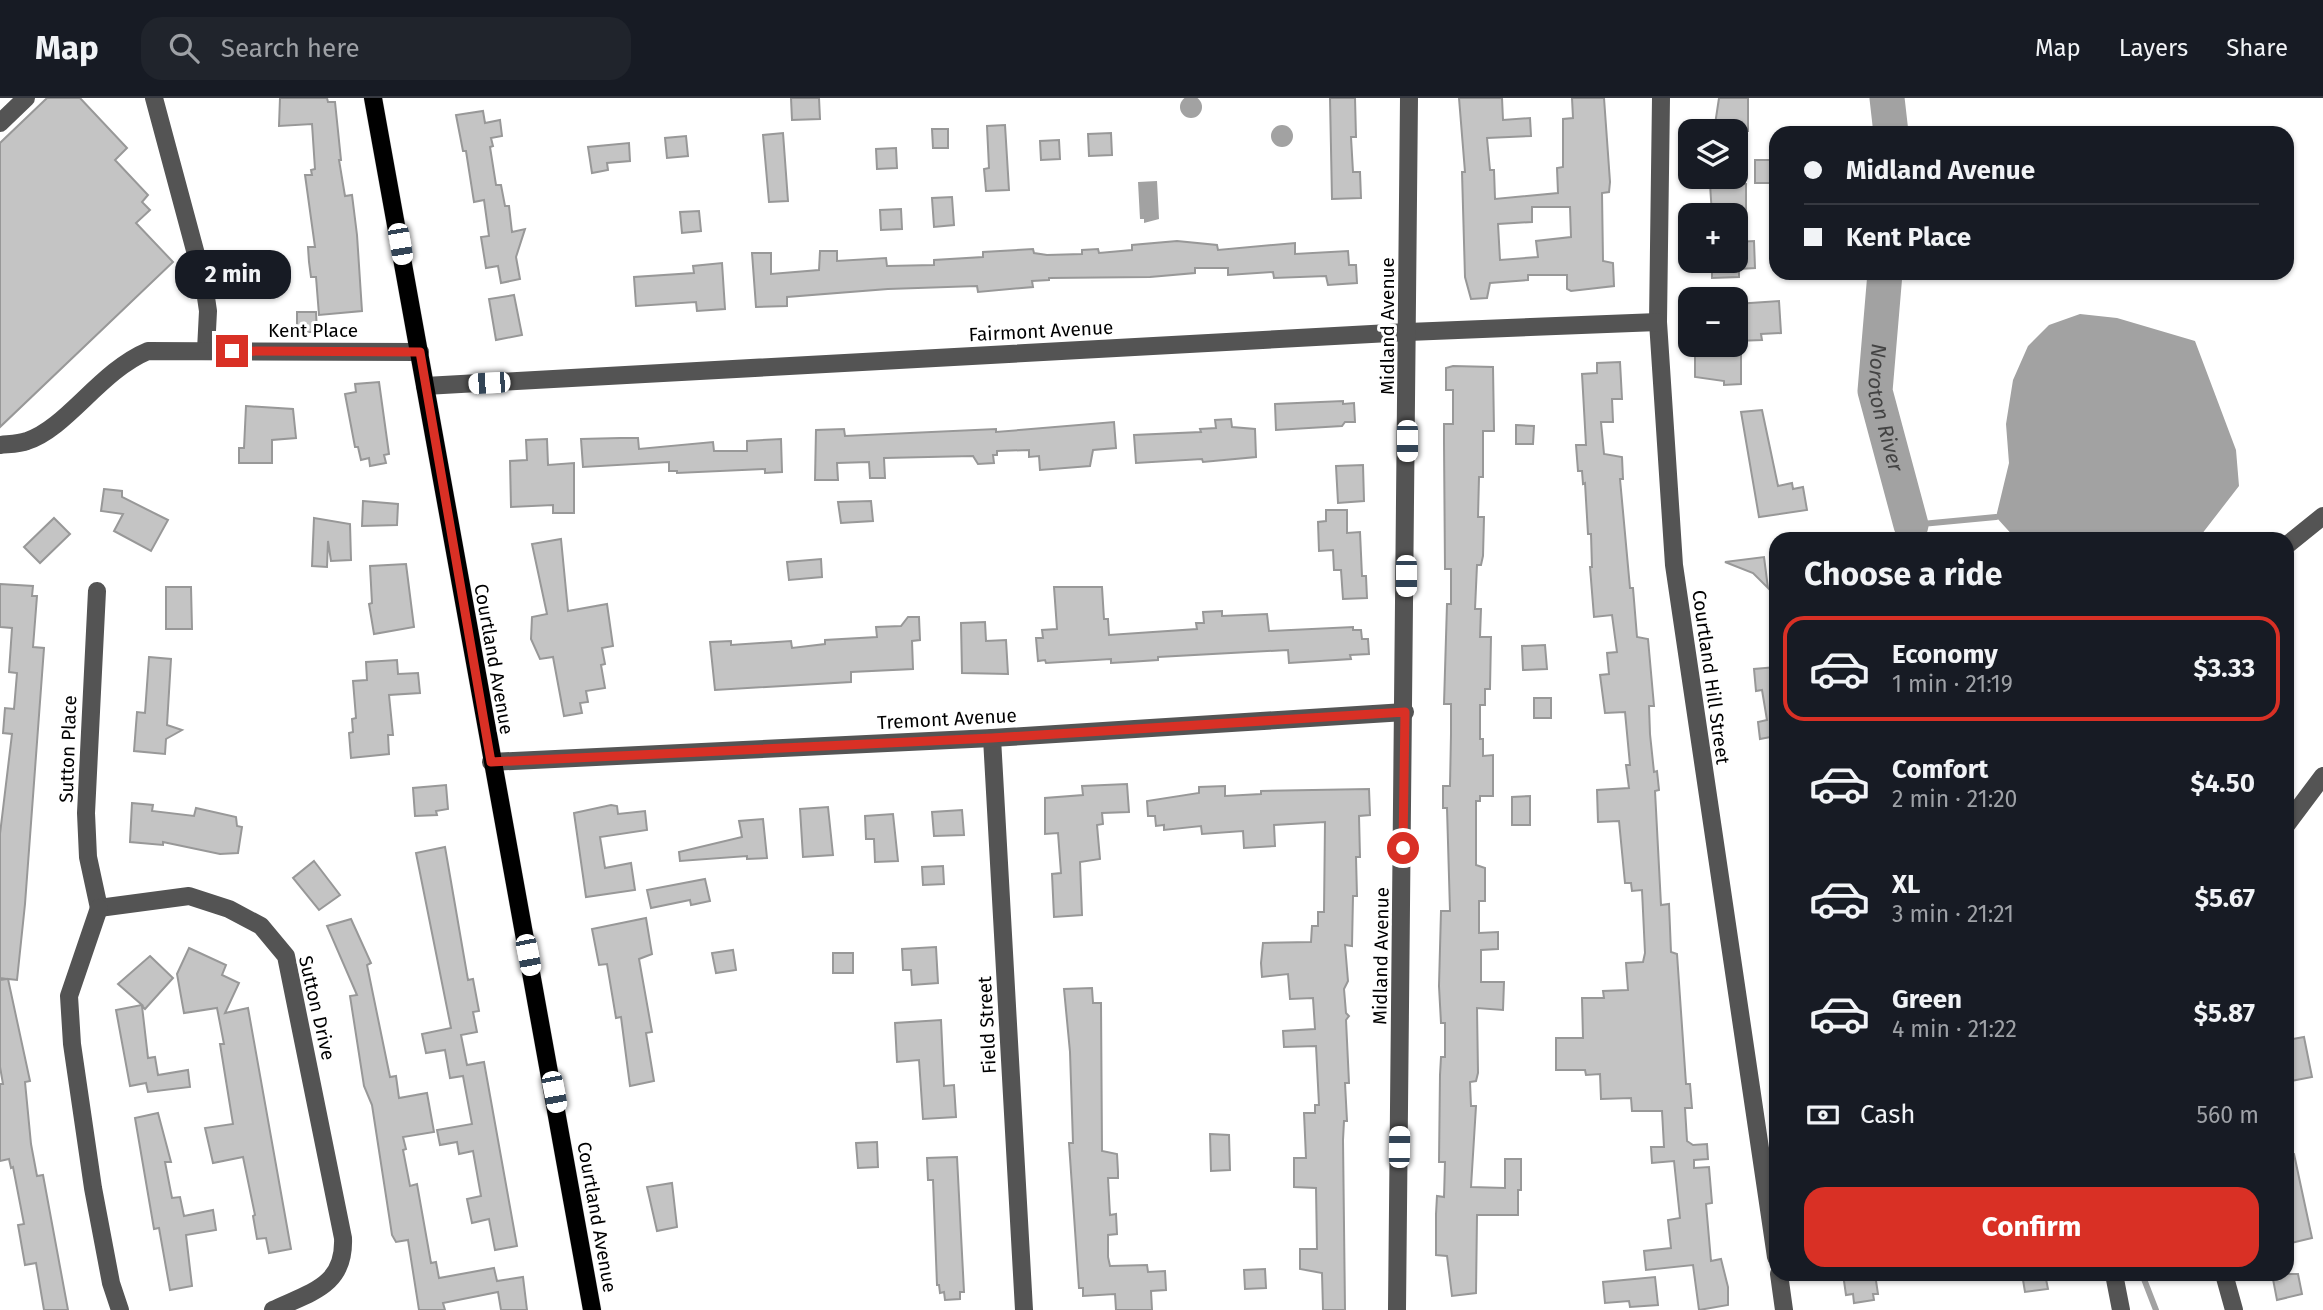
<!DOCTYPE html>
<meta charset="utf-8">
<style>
:root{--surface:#171b24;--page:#20242c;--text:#f1f3f6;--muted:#9ea1a6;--line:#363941;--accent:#d93025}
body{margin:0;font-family:"Fira Sans",sans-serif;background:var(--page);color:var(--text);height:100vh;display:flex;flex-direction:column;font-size:26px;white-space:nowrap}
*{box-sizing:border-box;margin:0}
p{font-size:23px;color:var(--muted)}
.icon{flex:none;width:38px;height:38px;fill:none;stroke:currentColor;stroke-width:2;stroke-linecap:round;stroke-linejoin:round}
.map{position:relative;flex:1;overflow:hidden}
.panel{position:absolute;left:1769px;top:434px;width:525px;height:749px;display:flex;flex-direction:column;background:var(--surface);border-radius:21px;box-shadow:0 2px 5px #0004}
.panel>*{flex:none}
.top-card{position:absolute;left:1769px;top:28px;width:525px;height:154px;border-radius:21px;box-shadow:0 2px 5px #0004;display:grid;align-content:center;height:154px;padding:0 35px;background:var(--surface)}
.controls{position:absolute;left:1678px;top:21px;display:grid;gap:14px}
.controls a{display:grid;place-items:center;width:70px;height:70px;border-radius:14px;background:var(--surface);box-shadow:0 2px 5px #0004;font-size:35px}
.end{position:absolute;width:32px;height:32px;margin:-16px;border:9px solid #d93025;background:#fff;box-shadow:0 0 0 4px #fff}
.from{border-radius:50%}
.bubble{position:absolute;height:49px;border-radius:21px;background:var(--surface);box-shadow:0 2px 5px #0004;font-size:23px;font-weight:700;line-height:49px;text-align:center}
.car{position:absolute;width:21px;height:42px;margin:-21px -10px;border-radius:9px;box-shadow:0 0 5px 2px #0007;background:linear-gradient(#fff 24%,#345 0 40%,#fff 0 76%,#345 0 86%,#fff 0)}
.top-card b{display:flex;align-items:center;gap:24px;height:66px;font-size:26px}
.top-card b+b{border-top:2px solid var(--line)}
.top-card i{width:18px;height:18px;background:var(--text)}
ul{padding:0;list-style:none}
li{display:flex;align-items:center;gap:21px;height:105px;margin:0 14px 10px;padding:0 21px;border:4px solid transparent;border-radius:21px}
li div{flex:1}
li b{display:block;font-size:26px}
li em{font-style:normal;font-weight:700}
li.active{border-color:var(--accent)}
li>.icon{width:63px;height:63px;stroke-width:1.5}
h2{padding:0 35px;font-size:32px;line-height:84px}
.pay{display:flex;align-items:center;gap:18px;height:77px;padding:0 35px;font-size:26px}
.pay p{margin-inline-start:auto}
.button{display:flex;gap:14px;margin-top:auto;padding:14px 35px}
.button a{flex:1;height:80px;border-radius:21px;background:var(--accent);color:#fff;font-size:28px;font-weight:700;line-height:80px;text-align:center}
header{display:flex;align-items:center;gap:42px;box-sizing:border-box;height:98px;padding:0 35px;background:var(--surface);border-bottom:2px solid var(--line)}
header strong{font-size:33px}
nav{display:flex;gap:38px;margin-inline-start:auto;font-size:24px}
.search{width:490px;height:63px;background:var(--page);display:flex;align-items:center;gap:18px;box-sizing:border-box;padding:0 24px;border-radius:21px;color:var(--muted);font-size:26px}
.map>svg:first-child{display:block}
.water{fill:#a2a2a2}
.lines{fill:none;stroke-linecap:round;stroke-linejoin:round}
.stream{stroke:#a2a2a2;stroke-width:6}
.river{stroke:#a2a2a2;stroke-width:35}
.building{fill:#c4c4c4;stroke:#989898;stroke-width:2;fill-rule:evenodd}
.major-casing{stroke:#dbdbdb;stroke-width:19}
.minor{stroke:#545454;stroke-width:18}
.major{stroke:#000;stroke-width:18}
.route{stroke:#d93025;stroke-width:9}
.labels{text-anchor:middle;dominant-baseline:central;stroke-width:6;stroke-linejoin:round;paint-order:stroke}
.street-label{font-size:19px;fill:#000;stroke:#fff}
.water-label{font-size:21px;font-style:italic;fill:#434343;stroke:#fff}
</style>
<header>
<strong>Map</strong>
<div class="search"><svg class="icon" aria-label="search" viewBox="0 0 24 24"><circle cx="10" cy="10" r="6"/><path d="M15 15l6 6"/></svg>Search here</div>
<nav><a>Map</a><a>Layers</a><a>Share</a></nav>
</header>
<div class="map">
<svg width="2323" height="1212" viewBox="0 0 2323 1212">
<rect width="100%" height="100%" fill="#fff"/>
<g class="water">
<circle cx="1191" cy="9" r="11"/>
<circle cx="1282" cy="38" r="11"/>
<path d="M1157,83L1159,121L1144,125V121H1140L1138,84Z"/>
<path d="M2080,216L2117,220L2195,243L2236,352L2239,388L2198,441H2016L1996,419L2009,365L2006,326L2013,282L2028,248L2049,227Z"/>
</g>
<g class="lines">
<g class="stream">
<path d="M1917,441L1911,427L1996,419"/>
<path d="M2142,1176L2156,1212"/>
</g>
<g class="river">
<path d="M1887,0L1891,35"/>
<path id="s1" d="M1885,175L1875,293L1911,427"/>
</g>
</g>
<g class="building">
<path d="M47,0H80L127,50L115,62L148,97L142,104L150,112L136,125L173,164L0,329V45Z"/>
<path d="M280,0H327L328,4H335L341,62H339L345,98L352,97L357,137L362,213L319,217L316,179H311L309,164L308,149H315L305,77H312L311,72L315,71L312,26L279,28Z"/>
<path d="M791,0H819L820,21L792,22Z"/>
<path d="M1330,0H1355L1356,39H1351L1353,74H1360L1361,100L1332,101Z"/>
<path d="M1459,0H1502L1503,22L1530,20L1531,38L1487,40L1490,72H1494L1495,101L1558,95L1557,70L1563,69V21L1573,20L1572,0H1604L1610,84L1609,94L1602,95L1603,163L1613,165L1614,188L1571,193L1567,191V177H1528V182L1490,185L1487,200L1471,201L1465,179L1462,74H1465ZM1532,109H1570L1571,139L1536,143L1538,159L1500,162L1498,126L1532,124Z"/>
<path d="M1719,0H1748V33H1714Z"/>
<path d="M483,13L485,25L500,22L502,38L491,40L493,48L490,49L496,87H501L505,108H509L512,134L525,131L516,159L520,181L501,185L498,168L486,170L481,139L489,138L484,102L474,104L466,53H463L456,17Z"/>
<path d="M1005,27L1009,92L986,93L984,71L989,70L987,28Z"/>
<path d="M932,31H948V50H933Z"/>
<path d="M783,35L788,103L769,104L763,37Z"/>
<path d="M1111,35L1112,57L1089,58L1088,36Z"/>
<path d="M686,38L688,58L667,60L665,40Z"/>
<path d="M1059,42L1060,61L1041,62L1040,43Z"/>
<path d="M629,45L630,63L607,65L608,72L592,75L588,49Z"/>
<path d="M896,50L897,70L877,71L876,51Z"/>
<rect x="1755" y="62" width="21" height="23"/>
<path d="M1710,86H1746V117H1712Z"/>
<path d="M952,99L954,127L934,129L932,100Z"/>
<path d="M901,111L902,131L881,132L880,112Z"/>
<path d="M699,113L701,133L682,135L680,114Z"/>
<path d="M1177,143L1217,147L1218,152L1295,145V156L1348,153L1349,167H1356L1357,185L1328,187L1326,178L1274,180L1273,174L1228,177V170H1195V175L1150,179L1049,180V182L1032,183L1033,189L978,194L977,188L888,191L787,199V208L756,209L752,155H771V176L819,172L820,153H837V163L886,160L887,168L934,167V162L983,159V154L1033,151L1034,155L1047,157L1082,156V152L1098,151L1099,155L1132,152V147Z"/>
<path d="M1754,143L1755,170L1739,171V179L1712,180V163H1736V144Z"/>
<path d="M722,165L725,211L697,213L696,204L636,208L634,179L694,175L693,168Z"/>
<path d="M514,197L522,237L496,242L489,201Z"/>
<path d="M1779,203L1781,235L1761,236L1762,242L1736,243V206Z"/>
<path d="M297,214H316L317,234H297Z"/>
<path d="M1741,253V286L1724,287V283L1695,279V257Z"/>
<path d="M1620,264L1622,301H1612L1613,324H1601L1604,356L1622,359L1623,381H1620L1630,490H1633L1637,539L1648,541L1654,608H1649L1650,636L1654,674L1657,673L1659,692L1655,693L1661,807L1669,806L1671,854L1677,856L1686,986H1690L1692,1010H1685L1687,1043L1693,1047L1707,1046L1708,1061L1694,1062V1070L1709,1069L1712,1105L1706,1106L1711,1163L1721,1161L1728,1189V1207L1699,1212L1693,1167L1646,1172L1644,1153L1671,1150L1668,1122L1680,1120L1674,1063L1652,1065L1651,1049H1664L1662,1013H1632L1631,1000L1601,1001L1600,976L1586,977L1585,972H1556V940H1583L1582,900H1604L1603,893L1628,892L1626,865L1643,864L1645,855L1642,792L1632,793L1631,785H1625L1619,723L1598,724L1597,692L1629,690L1626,667H1630L1625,614L1605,615L1600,577L1609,576L1607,555L1617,554L1612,517L1594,519L1590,469H1592L1591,436H1588L1585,385L1583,386L1582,373H1578L1576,347H1586L1582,276L1597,275V265Z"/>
<path d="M1453,268L1493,269L1494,333H1483V379H1479L1478,419H1484L1483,458L1481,467H1477L1475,511H1481L1480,539H1491L1490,591H1485V607H1480V641H1483V658L1493,657V698H1480V703H1476V767L1485,770V803H1479V835L1498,834V851L1481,852V884H1504L1503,912L1477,910L1478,975L1476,983L1470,984L1471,1008H1476L1471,1089L1505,1090V1061H1521V1092H1518V1117H1477L1476,1195L1452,1198L1447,1158L1436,1157V1116L1437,1098L1444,1099L1445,1064H1439L1440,977L1441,959H1445V925H1441L1439,888L1441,813H1450L1447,710H1443V688H1450L1451,636V606H1444L1447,506H1451V471H1445L1444,344V326H1453V292H1446V270Z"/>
<path d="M379,284L389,356L384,357L386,365L370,368L369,360L361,362L358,349H355L345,296L356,294L355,286Z"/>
<path d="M1343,303V306L1354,305L1355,324H1345L1342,328L1276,332L1275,306Z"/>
<path d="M246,308L293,311L296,340L272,342V365H239V350H244Z"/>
<path d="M1762,312L1778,388L1792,385L1793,391L1803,389L1807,412L1759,419L1741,314Z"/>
<path d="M1231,321L1232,329L1255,331L1256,359L1203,364L1202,361L1136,365L1134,337L1201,334L1200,331L1216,330L1215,322Z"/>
<path d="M1114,324L1116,350L1093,352L1090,368L1040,372L1039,358L1029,359V352L997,353V357H993L994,365L978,366L973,358L884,360L885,380H870L869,364L837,365L838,382H815L816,332L844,331L845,338L996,331V334Z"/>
<path d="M1516,327L1534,328L1533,346H1516Z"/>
<path d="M620,340H638L639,351L713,344L714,353H747V343L781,341L782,374L765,375V371L677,375V373H669V364L583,369L581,341Z"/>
<path d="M547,341L548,367L574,365V415H553V407L511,409L510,363L527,362L526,342Z"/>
<path d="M1363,367L1364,403L1338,405L1336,368Z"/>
<path d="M104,391L122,393V399L168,422L151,453L114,433L123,416L101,413Z"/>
<path d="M363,403L398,406L397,427L362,428Z"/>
<path d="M871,403L873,423L841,425L838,404Z"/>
<path d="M1326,412H1347V435L1360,434L1362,478H1366L1367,500L1343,501L1341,472H1334L1333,452L1319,453L1318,424L1326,423Z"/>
<path d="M54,420L70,436L40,465L24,449Z"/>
<path d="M314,420L350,426L351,462L331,463L328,443L327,469L312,468Z"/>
<path d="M561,441L568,513L607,506L613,548L602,550L605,566L601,567L605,590L586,593L588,604L580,605L582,615L564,618L553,559L540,561L531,541L532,519L547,516L532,446Z"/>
<path d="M1764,459L1768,490L1753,475L1725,464Z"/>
<path d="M821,461L822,479L789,482L787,464Z"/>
<path d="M406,466L414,529L374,536L369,506L372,505L370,468Z"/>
<path d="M0,486L33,488L32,498H37L33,549L44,550L25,806L17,882L8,881L30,983L25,984L31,1046L37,1078L43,1077L68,1212H44L36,1165L25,1167L18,1127L24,1126L13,1069L11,1070L9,1061L0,1063V986H3L0,969V882L7,881L0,880V736L12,636L3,635L5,610L14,611L17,575L9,574L12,530L0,529Z"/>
<path d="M166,489H191L192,531H166Z"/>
<path d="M1054,489H1102L1104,521H1108L1109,537L1197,531L1196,525H1204L1203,514L1222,513V518L1267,516L1269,533L1353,529V532H1361L1362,541H1368L1369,556L1350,557L1351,561L1289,565L1288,552L1158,559V562L1128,564L1111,565V561L1046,565L1045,562L1038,563L1036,540H1043L1042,532L1057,531Z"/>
<path d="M908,519H919L920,542L912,543L913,571L851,574V584L715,592L710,544L731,543V547L791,543L792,550L825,546V542L877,539L876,529L901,528Z"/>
<path d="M985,524L986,543L1006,542L1008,576L962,575L961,525Z"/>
<path d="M1545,547L1547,571L1523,572L1522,548Z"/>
<path d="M149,559L171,561L167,627L182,632L166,641L165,656L134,653L137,614L145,615Z"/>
<path d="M397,562L398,576L418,575L420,595L389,597L393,637H388L389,656L351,660L349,635L353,634L352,621L356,620L353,583L367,582L366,564Z"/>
<path d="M1776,569V638L1760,641L1758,624L1767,622L1762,592L1756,593L1754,571Z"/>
<rect x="1534" y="600" width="17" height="20"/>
<path d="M1127,686L1129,714L1102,715L1103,726L1097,727L1100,761L1080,764L1082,817L1054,819L1052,776L1061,775L1058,735L1045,736V700L1083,697L1082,688Z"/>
<path d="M446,687L448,711L436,713L437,717L415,718L413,690Z"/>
<path d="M1225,688V698L1261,696V693L1369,691L1370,717L1359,718L1360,759H1356L1357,798H1353L1352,848L1345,847L1348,883L1344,891L1346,915L1349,918L1346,922L1349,985H1345L1347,1023H1344L1343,1042L1345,1212H1323L1322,1175L1300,1171V1151H1317L1316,1090L1294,1089V1060H1306L1304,1015H1315V1007H1319L1316,948L1284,949L1283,933L1315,931L1313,900L1290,901L1288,876L1262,879L1261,865L1263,845L1311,844L1312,828H1318V814H1324L1325,724L1274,727L1275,748L1244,750L1243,733L1202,736L1201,728L1164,732V727L1156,728L1155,718H1148L1147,703L1199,695V689Z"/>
<path d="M1530,698V727H1512V699Z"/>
<path d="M132,705L153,707L152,713L194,718L196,710L236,719L237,728L242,729L238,755L220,756L163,744V747L130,744Z"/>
<path d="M611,707L617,708L618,716L645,713L647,732L600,739L605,770L631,765L635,792L586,799L574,715Z"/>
<path d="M828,709L833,757L803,759L800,711Z"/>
<path d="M962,712L964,737L934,738L932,714Z"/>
<path d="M893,716L898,763L875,764L874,741H866L865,718Z"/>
<path d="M763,721L767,760L747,761V758L680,763L679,754L742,739L739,723Z"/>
<path d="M445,749L468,882L473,881L479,913L473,914L477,934L461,937L467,967L484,964L517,1148L495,1152L489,1121L472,1125L467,1101L481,1098L473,1053L459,1056L457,1044L440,1047L437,1032L472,1026L463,978L450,980L445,952L426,955L422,936L451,930L416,755Z"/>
<path d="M314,763L340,797L319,812L293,780Z"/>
<path d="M943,768L944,786L923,787L922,769Z"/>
<path d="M705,781L710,803L691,807L690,802L651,810L647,792Z"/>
<path d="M646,820L652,856L639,861L652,934L646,935L654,983L630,988L621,919L616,920L607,866L599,867L592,831Z"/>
<path d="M351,821L371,865L367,867L390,979L396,978L399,1000L427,995L434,1034L403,1039L406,1051L403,1052L410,1088L417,1086L431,1165L436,1164L439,1180L494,1170L497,1183L523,1179L527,1212H501L498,1194L443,1205L445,1212H419L408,1142L396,1144L392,1137L372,1007L364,988L350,898L357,897L327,828Z"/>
<path d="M936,849L938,885L912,887L911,872H903L902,851Z"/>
<path d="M189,850L226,867L222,877L239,885L225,915L248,910L291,1151L269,1155L266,1140L257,1141L253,1118L255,1117L243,1059L213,1065L205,1030L233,1026L220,946H224L217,910L184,915L177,876Z"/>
<path d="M733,852L736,872L716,875L712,855Z"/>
<rect x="833" y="855" width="20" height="20"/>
<path d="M150,858L173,880L145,911L142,908L148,960L155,959L158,977L188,972L190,989L148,994L146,985L130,988L116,912L142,907L118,886Z"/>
<path d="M1092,890L1093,905H1101L1102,1053L1117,1056L1118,1074V1080H1108L1110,1117L1116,1116L1117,1136L1108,1137V1159L1110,1168L1147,1167L1148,1174L1165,1173L1166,1192L1151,1193L1152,1212H1116L1115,1196L1083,1198V1190H1079L1069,1045H1073L1070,954L1064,891Z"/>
<path d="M941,922L944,988L954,987L956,1019L923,1021L919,962L897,964L895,925Z"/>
<path d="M2304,939L2312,979L2291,983L2287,942Z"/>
<path d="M158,1015L171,1064H165L172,1100L180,1099L184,1118L213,1112L216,1132L186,1137L192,1188L170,1192L159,1130L154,1131L135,1020Z"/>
<path d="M1210,1036L1229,1037L1230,1072L1211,1073Z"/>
<path d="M877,1044L878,1069L858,1070L856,1045Z"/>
<path d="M2294,1056L2312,1140L2287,1146V1057Z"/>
<path d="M957,1059L964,1194H960V1201L945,1202L944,1194L940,1195L939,1187H937L933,1082H928L927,1060Z"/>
<path d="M672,1085L677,1129L657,1133L647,1089Z"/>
<path d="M1265,1171L1266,1190L1245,1191L1244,1172Z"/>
<path d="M1843,1176H1875L1878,1196H1873L1874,1202L1854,1205L1853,1196L1846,1197Z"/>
<path d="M2022,1176H2045L2048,1191L2025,1194Z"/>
<path d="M2272,1176H2298L2302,1196L2277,1202Z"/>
<path d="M1655,1179L1658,1207L1630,1209L1629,1203L1605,1205L1603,1184Z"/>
</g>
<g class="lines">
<defs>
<path id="major" d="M373,0L592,1212"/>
</defs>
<use href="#major" class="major-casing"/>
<g class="minor">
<path d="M154,0L204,186L208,213L206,252"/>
<path d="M1661,0L1658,224L1674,467L1776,1159"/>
<path d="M0,25L26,0"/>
<path d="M425,288L1408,234L1658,224"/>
<path d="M0,347C8,346 19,346 27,343C67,330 100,273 148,253L420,254"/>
<path d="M2287,447L2323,418"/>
<path d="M97,493L86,715L88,759L99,810"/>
<path d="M992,640L1024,1212"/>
<path d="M491,664L992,640L1405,614"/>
<path d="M2287,726L2323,678"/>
<path d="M99,810L189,798L229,811L261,828L286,858L343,1140C345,1188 311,1194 273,1212"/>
<path d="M99,810L69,898L72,946L93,1090L111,1185L120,1212"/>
<path d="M1779,1176L1784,1212"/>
<path d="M2114,1176L2121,1212"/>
<path d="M2224,1176L2234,1212"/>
<path d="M1397,1212L1409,0"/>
</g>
<use href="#major" class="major"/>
</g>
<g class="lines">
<path class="route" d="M232,253L420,254L491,664L992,640L1405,614L1403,750"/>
</g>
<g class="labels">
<g class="street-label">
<text transform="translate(1387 228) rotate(-90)">Midland Avenue</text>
<text x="313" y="232">Kent Place</text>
<text transform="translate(1041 233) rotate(-3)">Fairmont Avenue</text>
<text transform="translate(494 561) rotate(80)">Courtland Avenue</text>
<text transform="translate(1711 579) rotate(82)">Courtland Hill Street</text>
<text transform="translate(947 621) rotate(-3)">Tremont Avenue</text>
<text transform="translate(68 651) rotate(-88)">Sutton Place</text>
<text transform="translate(1381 858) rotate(-89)">Midland Avenue</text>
<text transform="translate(317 910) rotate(77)">Sutton Drive</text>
<text transform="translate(987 927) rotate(-93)">Field Street</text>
<text transform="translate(597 1119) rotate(80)">Courtland Avenue</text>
</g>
<g class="water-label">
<text stroke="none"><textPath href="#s1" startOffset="136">Noroton River</textPath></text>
</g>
</g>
</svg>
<div class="controls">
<a><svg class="icon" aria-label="layers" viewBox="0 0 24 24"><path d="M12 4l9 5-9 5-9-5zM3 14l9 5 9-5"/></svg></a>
<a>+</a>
<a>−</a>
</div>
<i class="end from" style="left:1403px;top:750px"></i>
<i class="end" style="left:232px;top:253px"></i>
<div class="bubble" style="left:175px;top:152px;width:116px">2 min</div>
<i class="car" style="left:400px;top:146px;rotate:170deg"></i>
<i class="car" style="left:489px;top:285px;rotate:267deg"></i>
<i class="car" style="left:1407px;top:343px;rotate:180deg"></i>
<i class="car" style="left:1406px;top:478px;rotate:180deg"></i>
<i class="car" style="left:528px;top:857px;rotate:169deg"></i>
<i class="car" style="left:554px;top:994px;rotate:169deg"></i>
<i class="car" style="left:1399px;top:1049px;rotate:1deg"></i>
<div class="top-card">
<b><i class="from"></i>Midland Avenue</b>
<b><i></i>Kent Place</b>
</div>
<section class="panel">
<h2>Choose a ride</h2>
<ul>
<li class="active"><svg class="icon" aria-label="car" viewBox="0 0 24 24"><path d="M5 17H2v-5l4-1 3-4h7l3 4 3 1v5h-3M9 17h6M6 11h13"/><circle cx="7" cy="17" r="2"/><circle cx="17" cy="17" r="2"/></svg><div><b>Economy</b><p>1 min · 21:19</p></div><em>$3.33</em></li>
<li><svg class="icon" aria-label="car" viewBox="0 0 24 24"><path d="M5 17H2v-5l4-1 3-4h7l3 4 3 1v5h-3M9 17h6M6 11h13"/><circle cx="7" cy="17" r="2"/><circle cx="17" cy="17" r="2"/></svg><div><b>Comfort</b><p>2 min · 21:20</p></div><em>$4.50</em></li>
<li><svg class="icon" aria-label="car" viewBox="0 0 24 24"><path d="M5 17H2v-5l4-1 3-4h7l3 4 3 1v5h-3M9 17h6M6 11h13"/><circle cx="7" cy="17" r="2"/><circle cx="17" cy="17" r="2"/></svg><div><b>XL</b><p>3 min · 21:21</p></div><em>$5.67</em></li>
<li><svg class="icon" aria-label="car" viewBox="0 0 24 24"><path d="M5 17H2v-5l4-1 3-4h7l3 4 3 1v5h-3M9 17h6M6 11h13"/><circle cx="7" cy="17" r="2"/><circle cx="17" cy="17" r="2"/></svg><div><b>Green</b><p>4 min · 21:22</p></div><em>$5.87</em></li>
</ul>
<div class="pay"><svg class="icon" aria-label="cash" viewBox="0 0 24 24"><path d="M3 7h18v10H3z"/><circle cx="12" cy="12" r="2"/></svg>Cash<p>560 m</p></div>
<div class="button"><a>Confirm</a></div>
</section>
</div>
